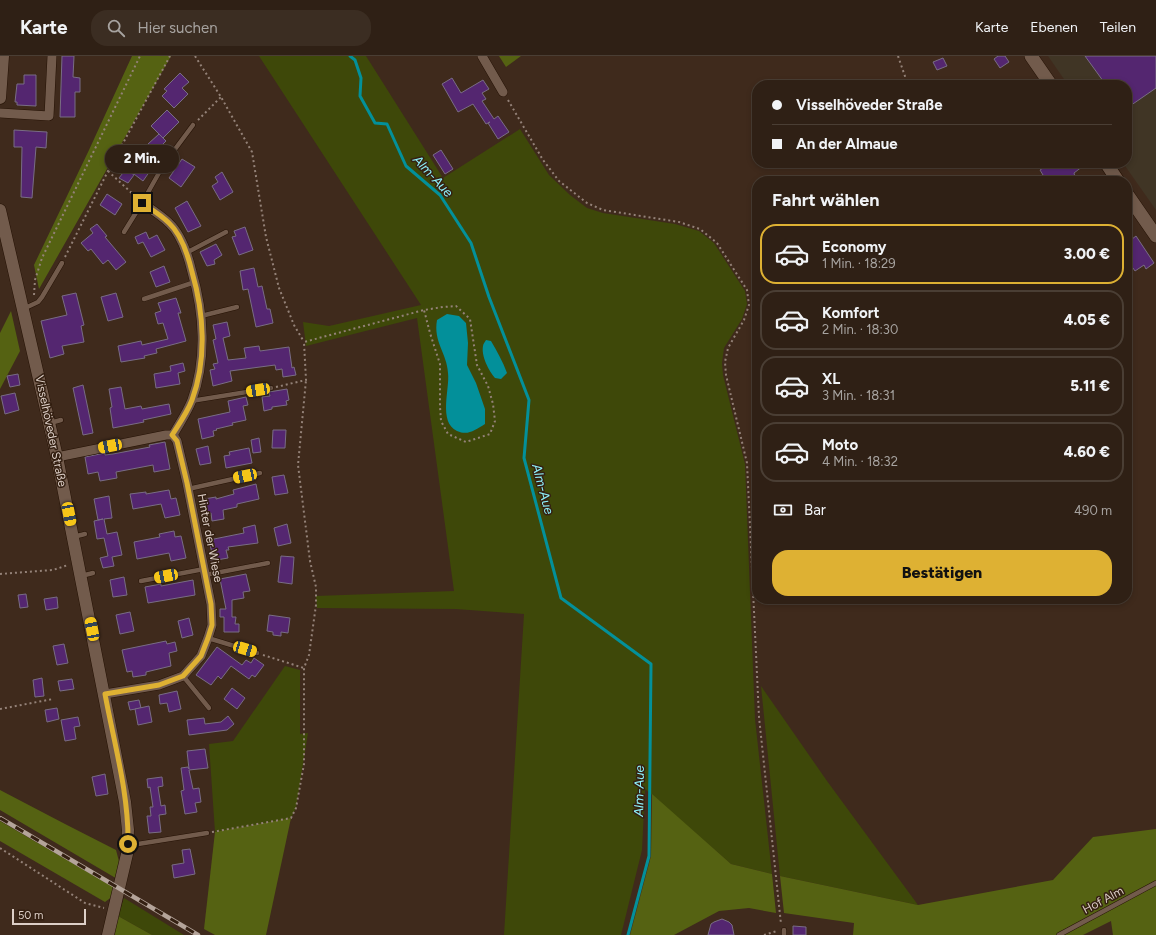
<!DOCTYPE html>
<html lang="de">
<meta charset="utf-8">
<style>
:root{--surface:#2f2015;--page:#3b2d22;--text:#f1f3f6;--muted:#a7a3a0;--line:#4a3e34;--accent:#deb133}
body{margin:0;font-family:Figtree,sans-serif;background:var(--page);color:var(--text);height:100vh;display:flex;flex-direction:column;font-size:15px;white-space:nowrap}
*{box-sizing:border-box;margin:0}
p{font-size:13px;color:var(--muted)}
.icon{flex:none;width:22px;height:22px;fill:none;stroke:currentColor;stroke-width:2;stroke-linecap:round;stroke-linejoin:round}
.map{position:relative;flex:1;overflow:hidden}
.details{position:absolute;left:752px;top:120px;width:380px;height:428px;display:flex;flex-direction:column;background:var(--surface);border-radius:16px;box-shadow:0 2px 6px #0003,0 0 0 1px var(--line)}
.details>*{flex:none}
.guide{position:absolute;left:752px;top:24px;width:380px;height:88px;border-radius:16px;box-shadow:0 2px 6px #0003,0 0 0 1px var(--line);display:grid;align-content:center;height:88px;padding:0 20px;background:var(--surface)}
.scale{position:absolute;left:12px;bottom:10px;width:74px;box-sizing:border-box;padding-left:4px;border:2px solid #ddcfc7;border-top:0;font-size:11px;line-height:14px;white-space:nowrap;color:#ddcfc7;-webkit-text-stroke:3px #342012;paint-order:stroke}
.end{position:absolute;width:18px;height:18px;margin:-9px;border:5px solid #deb133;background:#111;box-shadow:0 0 0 2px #111}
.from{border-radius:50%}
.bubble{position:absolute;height:28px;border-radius:14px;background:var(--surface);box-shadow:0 2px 6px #0003,0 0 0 1px var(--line);font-size:13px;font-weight:800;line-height:28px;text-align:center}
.car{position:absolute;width:12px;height:24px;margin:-12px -6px;border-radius:5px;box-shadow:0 0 3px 1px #0007;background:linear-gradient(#f5c518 24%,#345 0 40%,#f5c518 0 76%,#345 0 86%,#f5c518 0)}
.guide b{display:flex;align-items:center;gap:14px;height:38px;font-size:15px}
.guide b+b{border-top:1px solid var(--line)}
.guide i{width:10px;height:10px;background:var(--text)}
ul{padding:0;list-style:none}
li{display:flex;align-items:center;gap:12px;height:60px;margin:0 8px 6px;padding:0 12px;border:2px solid var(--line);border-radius:16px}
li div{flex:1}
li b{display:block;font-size:15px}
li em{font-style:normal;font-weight:800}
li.current{border-color:var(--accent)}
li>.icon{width:36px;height:36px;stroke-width:1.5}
h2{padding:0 20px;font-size:18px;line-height:48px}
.pay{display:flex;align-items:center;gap:10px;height:44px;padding:0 20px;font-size:15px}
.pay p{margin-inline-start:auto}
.button{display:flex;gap:8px;margin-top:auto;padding:8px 20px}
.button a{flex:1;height:46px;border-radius:16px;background:var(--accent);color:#111;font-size:16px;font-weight:800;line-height:46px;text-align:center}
header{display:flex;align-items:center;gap:24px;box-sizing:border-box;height:56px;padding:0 20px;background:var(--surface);border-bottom:1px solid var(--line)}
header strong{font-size:19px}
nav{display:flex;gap:22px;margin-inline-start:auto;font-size:14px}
.search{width:280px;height:36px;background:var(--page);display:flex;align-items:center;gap:10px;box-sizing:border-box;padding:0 14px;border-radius:16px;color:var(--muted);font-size:15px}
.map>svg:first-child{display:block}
.commercial{fill:#403525}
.green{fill:#3e4809}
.forest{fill:#556212}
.water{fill:#03909a}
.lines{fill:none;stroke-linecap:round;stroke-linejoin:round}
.stream{stroke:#03909a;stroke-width:3}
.building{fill:#542670;stroke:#796d84}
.service-casing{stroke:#251205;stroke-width:5.5}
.minor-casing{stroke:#251205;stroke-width:10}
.tertiary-casing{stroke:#251205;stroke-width:13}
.secondary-casing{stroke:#251205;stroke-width:14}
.path{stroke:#948278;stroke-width:2;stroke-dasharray:2 3;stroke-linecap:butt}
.service{stroke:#725b4c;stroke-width:4.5}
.minor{stroke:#725b4c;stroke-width:9}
.tertiary{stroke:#725b4c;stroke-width:12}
.secondary{stroke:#725b4c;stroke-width:13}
.rail-casing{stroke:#b4a49a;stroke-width:4.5}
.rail{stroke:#342012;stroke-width:3;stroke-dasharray:9;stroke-linecap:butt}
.route{stroke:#deb133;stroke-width:5}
.labels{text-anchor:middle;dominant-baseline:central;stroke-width:3;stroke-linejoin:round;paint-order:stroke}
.street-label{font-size:12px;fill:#ddcfc7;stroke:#342012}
.water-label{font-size:13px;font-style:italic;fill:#8ef1fa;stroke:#342012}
</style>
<header>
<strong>Karte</strong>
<div class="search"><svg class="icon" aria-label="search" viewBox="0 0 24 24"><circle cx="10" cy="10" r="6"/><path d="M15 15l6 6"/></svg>Hier suchen</div>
<nav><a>Karte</a><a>Ebenen</a><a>Teilen</a></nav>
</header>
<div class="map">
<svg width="1156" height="879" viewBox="0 0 1156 879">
<rect width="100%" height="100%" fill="#3f2a1c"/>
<path class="commercial" d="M1048,0H1156V154L1123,107H1127V29H1068Z"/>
<g class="green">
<path d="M259,0H366L443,122L520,73L549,119L570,139L587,152L603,157L675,168L699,175L714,187L745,235L747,248L742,263L724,292L722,307L723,319L745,408L755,663L772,818L731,808L645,733L642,794L621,879H504L524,558L456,553L317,552L316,540L454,535L417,262L306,290L303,266L329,270L421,249Z"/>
<path d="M285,610L300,614V678L308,677L296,752L291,762L215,776L209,688L233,685Z"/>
<path d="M761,630L827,725L918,849L780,820Z"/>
<path d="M124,842L184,879H152L118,860Z"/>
</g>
<g class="forest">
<path d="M132,0H171L39,233L34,209L89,94Z"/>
<path d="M499,0H521L506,11Z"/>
<path d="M11,255L20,295L0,333V277Z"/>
<path d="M0,734L65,768L116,794L121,813L119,824L0,754Z"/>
<path d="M652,738L731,808L772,818L776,857L749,852L719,855L674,879H630L651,800Z"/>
<path d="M291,762L266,879H215L204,873L215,776Z"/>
<path d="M0,765L115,832L113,840L105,846L0,785Z"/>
<path d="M1156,773V879H1113L1111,865L1083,879H853L854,867L784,857L780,820L918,849L1053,824L1093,781Z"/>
<path d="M118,860L152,879H114Z"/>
</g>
<g class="water">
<path d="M447,258L459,260L466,267L468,287L467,309L476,327L485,353V368C475,374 468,380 457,375C438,366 450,333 448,317C447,297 433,286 437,264Z"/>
<path d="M486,284L491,285C497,295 503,306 507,317L501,323L495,322C489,315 481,300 483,290C483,288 485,286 486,284Z"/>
</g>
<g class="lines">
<path class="stream" d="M350,0L355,4L361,22L360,40L375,67L387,68L406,110L440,139L471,187L489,241L529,344L524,402L561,542L651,608L649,800L628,879"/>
</g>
<g class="building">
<path d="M62,0H74L73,21L80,22V36H75V61H60Z"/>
<path d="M998,0H1005L1009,6L1000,12L994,3Z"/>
<path d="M1085,0H1156V32L1127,52V29H1106Z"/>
<path d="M943,2L947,10L937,14L933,6Z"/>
<path d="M180,17L189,26L182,32L188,38L174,52L162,40L167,35L164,33Z"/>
<path d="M24,19H36V50L17,49V46H15L17,28H24Z"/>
<path d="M452,22L461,37L483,24L489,33L482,37L486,43L482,45L494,63L498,60L509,76L498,83L488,67L490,66L486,68L473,48L458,56L442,28Z"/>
<path d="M167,54L179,66L163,82L151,70Z"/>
<path d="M14,74L47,76L46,92L36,91L32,142L21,141L22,91H14Z"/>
<path d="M159,78L166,85L150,101L157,105L143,125L130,115L148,88Z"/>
<path d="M441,94L453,113L445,118L433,99Z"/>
<path d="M182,103L195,111L181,131L169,122Z"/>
<path d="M1051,107H1053L1057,112L1064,107H1087L1074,117L1076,125H1034L1043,119L1040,114Z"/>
<path d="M126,113L134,119L128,127L119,122Z"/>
<path d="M222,116L233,136L220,144L212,130L218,126L215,121Z"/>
<path d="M107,138L122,148L115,159L100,149Z"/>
<path d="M187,145L201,170L188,176L175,152Z"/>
<path d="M97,168L107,180L105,181L126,206L116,214L108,204L103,208L91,193L88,195L81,187L93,177L90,173Z"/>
<path d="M245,171L253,194L239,199L232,181L236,180L234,175Z"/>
<path d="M146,176L149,183L157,179L165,194L151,201L143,186L138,188L135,181Z"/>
<path d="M1136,180L1154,207L1146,213L1144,209L1135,215L1133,212L1130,214L1127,209V187Z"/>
<path d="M216,188L222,199L214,204L215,208L207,210L200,196Z"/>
<path d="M164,210L170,226L156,231L150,216Z"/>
<path d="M254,212L258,231L262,230L267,253H270L273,267L256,271L248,233L243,234L240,215Z"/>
<path d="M76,237L84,269L81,270L84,286L62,290L64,298L50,302L41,265L67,259L62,240Z"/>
<path d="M116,237L123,261L108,265L101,241Z"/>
<path d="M176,242L181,257H178L186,285L156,293L157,297L144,300L145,302L121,306L118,290L141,285L142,289L168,283L163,267L158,268L155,257L161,255L158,247Z"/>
<path d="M227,266L230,280L223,282L228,304L246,302L244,292L259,290L260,295L289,291L292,312L294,311L296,319L283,321L282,313L276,314L275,309L230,315L232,325L213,330L210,314L215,313L213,308L218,307L213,284L216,283L213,269Z"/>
<path d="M183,307L185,315L178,317L180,328L156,332L154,318L171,315L170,310Z"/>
<path d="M18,318L20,329L10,331L7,320Z"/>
<path d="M83,329L93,377L83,379L73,332Z"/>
<path d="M121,331L125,353L141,350L142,353L169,348L171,358L143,364L144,366L113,372L110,352L112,351L109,333Z"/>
<path d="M287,333L289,344L286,345L287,349L272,351V353L264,355L262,341L270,340L269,336Z"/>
<path d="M15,337L19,354L5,358L1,340Z"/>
<path d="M246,341L248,349L243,350L246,364L232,367L233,369L216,373L217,374L213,375L214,380L202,383L198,363L230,356L228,345Z"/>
<path d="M273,374H286L285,392H272Z"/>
<path d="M259,382L261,396L253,397L251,384Z"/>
<path d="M165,386L170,413L154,416L153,409L116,416L117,422L100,425L98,416L88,418L85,401L105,397V399L113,398L150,391L149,389Z"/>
<path d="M208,390L211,407L200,409L196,393Z"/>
<path d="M249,392L252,407L226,412L224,400L230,399L229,396Z"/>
<path d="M284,419L288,437L275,439L272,421Z"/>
<path d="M256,428L259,443L237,448V451L223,454L224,463L212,465L211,457H207L204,443L216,441V443L234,438L233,434Z"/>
<path d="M169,434L171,443L176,442L180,459L165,462L161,448L133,453L130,438L146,436V438Z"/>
<path d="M109,440L112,462L104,463L107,478L117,476L122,499L112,501L114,510L103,512L100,502L108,500L104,482L97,483L94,465L103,463L98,464L94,443Z"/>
<path d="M287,468L291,487L278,490L274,472Z"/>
<path d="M255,469L258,487L228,491L229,494H226L228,502L211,505L210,498L212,497L209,484L244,477L243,472Z"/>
<path d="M174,475L175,481L181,480L186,502L171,505L169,497L137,503L134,486L160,481L159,478Z"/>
<path d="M281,500L294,501L292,528L278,526Z"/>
<path d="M246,518L250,535L243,536L244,542L232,544V561H236L235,568H239V576H224V561H220V553H226L220,523Z"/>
<path d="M124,521L127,539L113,541L110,524Z"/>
<path d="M193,524L195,539L148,547L145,531L161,528V530Z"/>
<path d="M26,538L28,551L20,552L18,539Z"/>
<path d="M57,541L58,552L46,554L44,543Z"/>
<path d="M130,556L134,575L120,578L116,559Z"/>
<path d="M269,559L290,562L288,577L281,576V580L273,579V576L267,575Z"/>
<path d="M189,562L193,579L182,582L178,565Z"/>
<path d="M166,585L167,588L175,586L177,595L169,597L171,610L146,616V619L133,621L132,615L127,616L122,594Z"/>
<path d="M64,588L68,607L57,609L53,590Z"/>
<path d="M217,591L242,609L246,604L251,607L254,602L264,609L255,621L252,619L249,623L231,610L221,623L218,620L211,629L196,619Z"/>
<path d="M42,622L44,640L35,641L33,624Z"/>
<path d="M72,623L74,633L60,635L58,625Z"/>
<path d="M232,632L245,642L237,653L224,643Z"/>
<path d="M177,635L181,653L169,656L167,647L160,648L159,639Z"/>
<path d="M139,644L141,652L130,654L128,646Z"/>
<path d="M149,650L152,666L138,669L135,653Z"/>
<path d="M57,652L59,663L47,666L45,654Z"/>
<path d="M228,660L234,668L227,674L189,679L187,664L204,662L205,668L221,666Z"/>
<path d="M78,661L80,670L74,671L76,683L65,685L61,664Z"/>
<path d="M205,693L208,712L189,714L193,733L199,732L201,746L195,747L197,756L185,758L181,735L184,734L181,712L188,711L189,713L187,695Z"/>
<path d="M105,718L108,738L96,740L92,721Z"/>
<path d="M162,721L163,730L158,731L161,750L165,749L166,758L159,759L161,776L149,777L147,760H151L150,751H153L150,731L148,732L147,723Z"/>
<path d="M190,793L195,818L174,822L172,809L184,807L182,794Z"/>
<path d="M722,863L729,866L732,869L734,879H708L711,868L714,866Z"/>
<path d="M793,870L806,871V879H793Z"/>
</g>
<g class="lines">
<defs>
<g id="service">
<path d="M124,176L142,147L164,108L193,69"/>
<path d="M186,197L226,176"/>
<path d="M144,243L195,226"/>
<path d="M23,253L38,246L42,241L62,207"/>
<path d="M201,260L237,251"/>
<path d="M191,345L271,332"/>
<path d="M50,367L61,364"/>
<path d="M188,433L260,417"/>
<path d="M73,481L85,478"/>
<path d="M205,519L268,507"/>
<path d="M81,520L93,517"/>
<path d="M141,525L204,513"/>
<path d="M208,582L257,597"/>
<path d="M183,620L209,652"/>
<path d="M128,788H138L207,777"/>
<path d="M784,874V879"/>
<path d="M1059,879L1156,827"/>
</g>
<g id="minor">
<path d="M482,0L503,36"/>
<path d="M0,57L49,60L52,0"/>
<path d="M142,147C151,153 161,159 169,167C182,179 188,199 192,216C204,257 207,303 192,344C187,357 179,368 173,379"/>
<path d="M57,401L166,379H173L177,385L187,427L211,548L212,569L208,582L201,600L183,620L159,629L105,638"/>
</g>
<g id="tertiary">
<path d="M0,42L3,0"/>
<path d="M0,154L57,401L125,746L128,774L127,798L108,879"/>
</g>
<g id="secondary">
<path d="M1031,0L1051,29"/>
<path d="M1106,107L1118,125"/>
<path d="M1127,138L1156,180"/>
</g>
</defs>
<use href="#service" class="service-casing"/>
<use href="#minor" class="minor-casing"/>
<use href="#tertiary" class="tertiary-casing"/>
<use href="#secondary" class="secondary-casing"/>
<g class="path">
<path d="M195,0L221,41L252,96L266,181L279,232L294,269L304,286"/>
<path d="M898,0L908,29"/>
<path d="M508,44L543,104L559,125L587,147L603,154L679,166L700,173L717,187L747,234L749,249L744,264L728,292L725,306L726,319L747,407L759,661L781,868"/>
<path d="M198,64L221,41"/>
<path d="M108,115L136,141"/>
<path d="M65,201L108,115L170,0"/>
<path d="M34,239L35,224L42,202L140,0"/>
<path d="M276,331L306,324L304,286L424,254L443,251L456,250L470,263L477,309L488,330L493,348L495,365L490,378L466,386L448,378L441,365L440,351V308L430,277L424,254"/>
<path d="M0,518L53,514L68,509"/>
<path d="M263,599L304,612"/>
<path d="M0,653L53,643"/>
<path d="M212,776L291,762L296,752L304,708V612L309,599L316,549V531L310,505L298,409L306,324"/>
<path d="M0,792L85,847L104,852"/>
<path d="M764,879L777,875"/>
</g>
<use href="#service" class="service"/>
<use href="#minor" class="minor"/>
<use href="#tertiary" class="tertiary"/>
<use href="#secondary" class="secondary"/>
<defs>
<path id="rail" d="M0,762L198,879"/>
</defs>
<use href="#rail" class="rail-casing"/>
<use href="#rail" class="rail"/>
</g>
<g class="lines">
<path class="route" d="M128,788C129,738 114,687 105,638L159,629L183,620L201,600L208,582L212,569L211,548L187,427L177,385L172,379C179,368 187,357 192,344C207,303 204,257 192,216C188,199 182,179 169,167C161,159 151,153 142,147"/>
</g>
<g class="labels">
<g class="street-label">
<text transform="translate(51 375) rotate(78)">Visselhöveder Straße</text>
<text transform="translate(210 482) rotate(79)">Hinter der Wiese</text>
<text transform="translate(1103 844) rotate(-28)">Hof Alm</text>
</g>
<g class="water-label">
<text transform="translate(433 120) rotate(47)">Alm-Aue</text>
<text transform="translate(543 433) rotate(75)">Alm-Aue</text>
<text transform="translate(639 735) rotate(-89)">Alm-Aue</text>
</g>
</g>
</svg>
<div class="scale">50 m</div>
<i class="end from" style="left:128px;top:788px"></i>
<i class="end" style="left:142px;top:147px"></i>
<div class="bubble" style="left:105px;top:89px;width:74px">2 Min.</div>
<i class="car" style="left:258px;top:334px;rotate:261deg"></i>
<i class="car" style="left:110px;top:390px;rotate:259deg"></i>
<i class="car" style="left:245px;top:420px;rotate:258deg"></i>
<i class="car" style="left:69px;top:458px;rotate:169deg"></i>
<i class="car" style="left:166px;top:520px;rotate:259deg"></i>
<i class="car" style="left:92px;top:573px;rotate:349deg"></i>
<i class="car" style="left:245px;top:593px;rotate:106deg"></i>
<div class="guide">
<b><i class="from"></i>Visselhöveder Straße</b>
<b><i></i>An der Almaue</b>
</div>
<section class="details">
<h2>Fahrt wählen</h2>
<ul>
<li class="current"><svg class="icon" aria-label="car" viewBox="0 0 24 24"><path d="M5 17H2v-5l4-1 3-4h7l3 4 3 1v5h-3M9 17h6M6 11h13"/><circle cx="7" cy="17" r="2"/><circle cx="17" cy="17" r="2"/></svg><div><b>Economy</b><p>1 Min. · 18:29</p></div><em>3.00 €</em></li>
<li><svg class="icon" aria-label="car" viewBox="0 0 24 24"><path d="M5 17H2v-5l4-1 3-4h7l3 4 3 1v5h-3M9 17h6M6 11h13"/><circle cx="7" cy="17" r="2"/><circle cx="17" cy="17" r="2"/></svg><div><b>Komfort</b><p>2 Min. · 18:30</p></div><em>4.05 €</em></li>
<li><svg class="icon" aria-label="car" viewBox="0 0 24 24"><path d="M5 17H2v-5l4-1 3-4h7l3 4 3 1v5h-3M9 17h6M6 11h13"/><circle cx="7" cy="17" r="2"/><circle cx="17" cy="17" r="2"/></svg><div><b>XL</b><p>3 Min. · 18:31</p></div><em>5.11 €</em></li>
<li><svg class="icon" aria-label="car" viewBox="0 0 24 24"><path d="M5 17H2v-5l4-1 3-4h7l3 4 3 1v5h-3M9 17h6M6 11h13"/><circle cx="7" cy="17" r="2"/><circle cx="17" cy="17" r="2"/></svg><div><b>Moto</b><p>4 Min. · 18:32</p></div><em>4.60 €</em></li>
</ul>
<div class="pay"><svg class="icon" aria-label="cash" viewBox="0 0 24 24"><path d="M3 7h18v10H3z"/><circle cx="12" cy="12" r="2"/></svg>Bar<p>490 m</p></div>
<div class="button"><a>Bestätigen</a></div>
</section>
</div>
